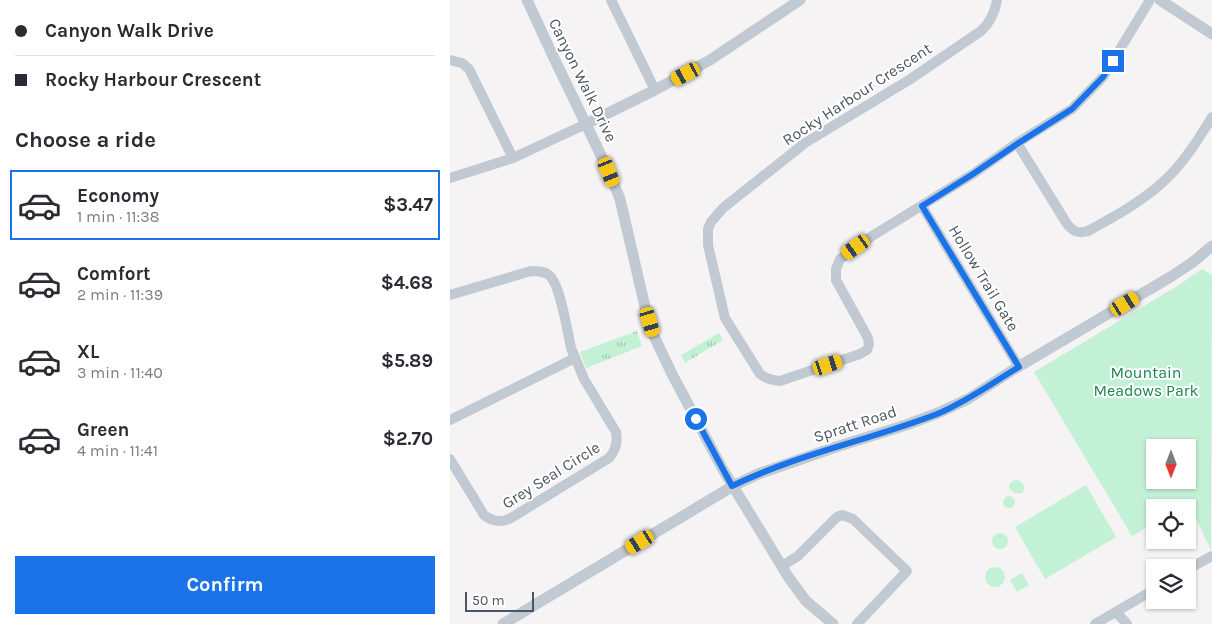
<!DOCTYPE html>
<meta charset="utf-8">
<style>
:root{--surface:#fff;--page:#f7f7f7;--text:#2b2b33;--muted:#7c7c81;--line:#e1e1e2;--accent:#1a73e8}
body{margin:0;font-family:Karla,sans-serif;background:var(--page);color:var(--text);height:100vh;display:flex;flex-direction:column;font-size:19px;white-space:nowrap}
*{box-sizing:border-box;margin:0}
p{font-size:16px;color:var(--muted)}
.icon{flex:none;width:28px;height:28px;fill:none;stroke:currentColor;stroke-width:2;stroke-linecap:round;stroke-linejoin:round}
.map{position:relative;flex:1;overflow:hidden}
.sheet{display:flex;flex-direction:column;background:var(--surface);width:450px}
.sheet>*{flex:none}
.guide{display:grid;align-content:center;height:110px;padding:0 15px;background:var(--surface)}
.needle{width:32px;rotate:180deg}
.buttons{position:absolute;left:696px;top:439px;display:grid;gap:10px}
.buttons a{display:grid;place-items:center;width:50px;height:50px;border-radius:0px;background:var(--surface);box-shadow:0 1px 4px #0004;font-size:25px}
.scale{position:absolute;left:15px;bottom:12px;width:69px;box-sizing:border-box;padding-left:5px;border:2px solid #4a5661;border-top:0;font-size:14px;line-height:18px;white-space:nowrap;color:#4a5661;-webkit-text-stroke:4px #fff;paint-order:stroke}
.end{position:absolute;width:22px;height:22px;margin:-11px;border:6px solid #1a73e8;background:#fff;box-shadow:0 0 0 2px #fff}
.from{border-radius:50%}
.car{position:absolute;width:15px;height:30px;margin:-15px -8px;border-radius:6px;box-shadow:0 0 4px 1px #0007;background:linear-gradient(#f5c518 24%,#345 0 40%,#f5c518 0 76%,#345 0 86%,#f5c518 0)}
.guide b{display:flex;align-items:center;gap:18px;height:48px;font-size:19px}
.guide b+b{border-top:1px solid var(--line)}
.guide i{width:12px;height:12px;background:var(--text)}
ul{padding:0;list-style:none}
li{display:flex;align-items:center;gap:15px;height:70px;margin:0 10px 8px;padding:0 5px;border:2px solid transparent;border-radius:0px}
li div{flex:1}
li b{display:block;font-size:19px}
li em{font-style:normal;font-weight:700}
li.active{border-color:var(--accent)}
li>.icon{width:45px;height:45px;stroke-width:1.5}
h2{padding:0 15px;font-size:22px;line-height:60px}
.action{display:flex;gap:10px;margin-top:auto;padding:10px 15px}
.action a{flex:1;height:58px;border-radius:0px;background:var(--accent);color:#fff;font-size:20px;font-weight:700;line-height:58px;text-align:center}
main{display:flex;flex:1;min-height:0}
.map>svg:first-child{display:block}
.grass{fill:url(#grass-tufts)}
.park{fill:#c3f1d5;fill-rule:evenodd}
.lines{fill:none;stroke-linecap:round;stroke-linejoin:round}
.minor{stroke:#c1cad2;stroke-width:10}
.tertiary{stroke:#c1cad2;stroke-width:11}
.route{stroke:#1a73e8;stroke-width:6}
.labels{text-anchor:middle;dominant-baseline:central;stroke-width:4;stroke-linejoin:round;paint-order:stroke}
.street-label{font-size:16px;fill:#4a5661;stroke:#fff}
.park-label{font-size:16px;fill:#17864f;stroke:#fff}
</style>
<main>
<section class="sheet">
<div class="guide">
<b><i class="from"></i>Canyon Walk Drive</b>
<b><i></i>Rocky Harbour Crescent</b>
</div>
<h2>Choose a ride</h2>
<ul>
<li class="active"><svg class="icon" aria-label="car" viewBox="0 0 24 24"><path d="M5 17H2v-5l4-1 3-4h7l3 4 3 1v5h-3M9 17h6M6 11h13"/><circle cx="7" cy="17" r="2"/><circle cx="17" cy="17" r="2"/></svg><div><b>Economy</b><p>1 min · 11:38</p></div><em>$3.47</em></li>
<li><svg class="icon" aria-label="car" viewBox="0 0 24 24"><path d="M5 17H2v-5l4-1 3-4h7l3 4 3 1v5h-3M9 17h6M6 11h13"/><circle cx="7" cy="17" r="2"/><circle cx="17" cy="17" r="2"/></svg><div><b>Comfort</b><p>2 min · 11:39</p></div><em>$4.68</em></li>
<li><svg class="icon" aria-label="car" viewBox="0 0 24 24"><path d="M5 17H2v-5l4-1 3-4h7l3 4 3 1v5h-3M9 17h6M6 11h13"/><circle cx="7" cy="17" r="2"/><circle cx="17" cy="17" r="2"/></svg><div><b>XL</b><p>3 min · 11:40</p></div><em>$5.89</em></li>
<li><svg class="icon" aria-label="car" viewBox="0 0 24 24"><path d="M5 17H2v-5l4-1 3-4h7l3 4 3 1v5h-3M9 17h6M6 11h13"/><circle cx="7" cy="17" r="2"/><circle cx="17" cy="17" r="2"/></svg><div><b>Green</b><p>4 min · 11:41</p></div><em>$2.70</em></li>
</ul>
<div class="action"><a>Confirm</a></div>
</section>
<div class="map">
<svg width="762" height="624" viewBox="0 0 762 624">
<defs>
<pattern id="grass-tufts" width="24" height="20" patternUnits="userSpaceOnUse" patternTransform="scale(1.25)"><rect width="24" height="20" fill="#c3f1d5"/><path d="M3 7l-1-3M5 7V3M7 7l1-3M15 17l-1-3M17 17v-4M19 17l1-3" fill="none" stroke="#a0c6b0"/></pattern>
</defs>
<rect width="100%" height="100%" fill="#f5f3f3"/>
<g class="grass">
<path d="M187,331L192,346L136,368L130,352Z"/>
<path d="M269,333L273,340L235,363L231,355Z"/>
</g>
<g class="park">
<path d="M752,269L762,275L761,550L739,504L732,507L705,508V523L682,536L584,372L729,285ZM705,448H738V480H705Z"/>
<path d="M566,480L570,481L574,485V490L572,493C566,494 561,493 559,486C561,482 562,481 566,480Z"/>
<path d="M636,485L666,537L595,579L565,527Z"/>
<circle cx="559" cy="502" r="6"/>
<circle cx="550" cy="541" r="8"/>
<circle cx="545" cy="577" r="10"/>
<path d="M572,573L579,585L567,592L560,580Z"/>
</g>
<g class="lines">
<g class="minor">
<path d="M161,0L205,90"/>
<path d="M547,0C545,12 540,23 531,31L459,80L355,143L273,208L261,222L258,229V245L275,318L310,374C317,379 322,380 330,381L410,354L417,350L419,345L418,338L386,280V269L390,259L422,236L523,174L567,143L622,109L653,77L700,0"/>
<path d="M0,60L12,63L19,69L63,158"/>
<path d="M567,143L617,224C623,232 629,234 638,231C664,217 691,202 713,182C733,164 748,140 762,117"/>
<path d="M0,178L63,158L136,124"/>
<path d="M472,206L569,367"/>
<path d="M0,295L81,271C88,271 95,271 100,276C110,285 118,333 121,348L134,379L166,432C168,442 166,450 159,458L61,518C51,523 43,522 34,515L0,459"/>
<path d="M0,420L125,358"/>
<path d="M332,566L348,556L387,517L392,515L403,519L457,571L407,624"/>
<path d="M738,569L762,556"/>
<path d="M666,612L677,624"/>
<path d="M645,624L705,589"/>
</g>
<g class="tertiary">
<path d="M77,0L102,54L159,172L170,199L196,311L203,334L222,374L272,468L339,578L356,601L383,624"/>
<path d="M710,0L762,34"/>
<path d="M136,124L205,90L260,60L350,0"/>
<path d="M53,624L283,486L308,474L386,447L456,425L488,413L518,399L563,370L722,276L743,262L762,246"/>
</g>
</g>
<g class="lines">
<path class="route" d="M246,419L282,486C348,454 420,440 487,414C516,402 542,383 569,367L472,206L523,174L567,144L622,109L653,77L663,61"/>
</g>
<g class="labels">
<g class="street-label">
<text transform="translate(133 80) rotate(64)">Canyon Walk Drive</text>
<text transform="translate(407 94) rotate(-33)">Rocky Harbour Crescent</text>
<text transform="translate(534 278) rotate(59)">Hollow Trail Gate</text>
<text transform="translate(405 424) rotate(-18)">Spratt Road</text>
<text transform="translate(101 475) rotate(-32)">Grey Seal Circle</text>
</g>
<g class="park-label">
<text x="696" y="372">Mountain<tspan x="696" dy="18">Meadows Park</tspan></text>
</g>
</g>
</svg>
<div class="buttons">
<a><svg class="needle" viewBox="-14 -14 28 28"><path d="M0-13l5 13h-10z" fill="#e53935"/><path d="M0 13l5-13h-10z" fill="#7c7c81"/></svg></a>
<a><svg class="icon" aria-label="locate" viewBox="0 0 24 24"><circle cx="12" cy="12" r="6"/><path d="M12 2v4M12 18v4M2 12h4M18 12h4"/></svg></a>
<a><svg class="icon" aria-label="layers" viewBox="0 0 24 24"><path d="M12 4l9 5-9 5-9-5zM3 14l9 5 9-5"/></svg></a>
</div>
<div class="scale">50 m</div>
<i class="end from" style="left:246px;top:419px"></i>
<i class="end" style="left:663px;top:61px"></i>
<i class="car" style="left:236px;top:74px;rotate:242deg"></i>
<i class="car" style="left:159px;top:172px;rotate:158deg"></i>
<i class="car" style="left:406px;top:247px;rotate:235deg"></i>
<i class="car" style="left:675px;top:304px;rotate:59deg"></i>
<i class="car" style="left:200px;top:322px;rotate:163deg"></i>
<i class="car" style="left:378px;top:365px;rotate:72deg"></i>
<i class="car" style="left:190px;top:542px;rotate:239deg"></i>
</div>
</main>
